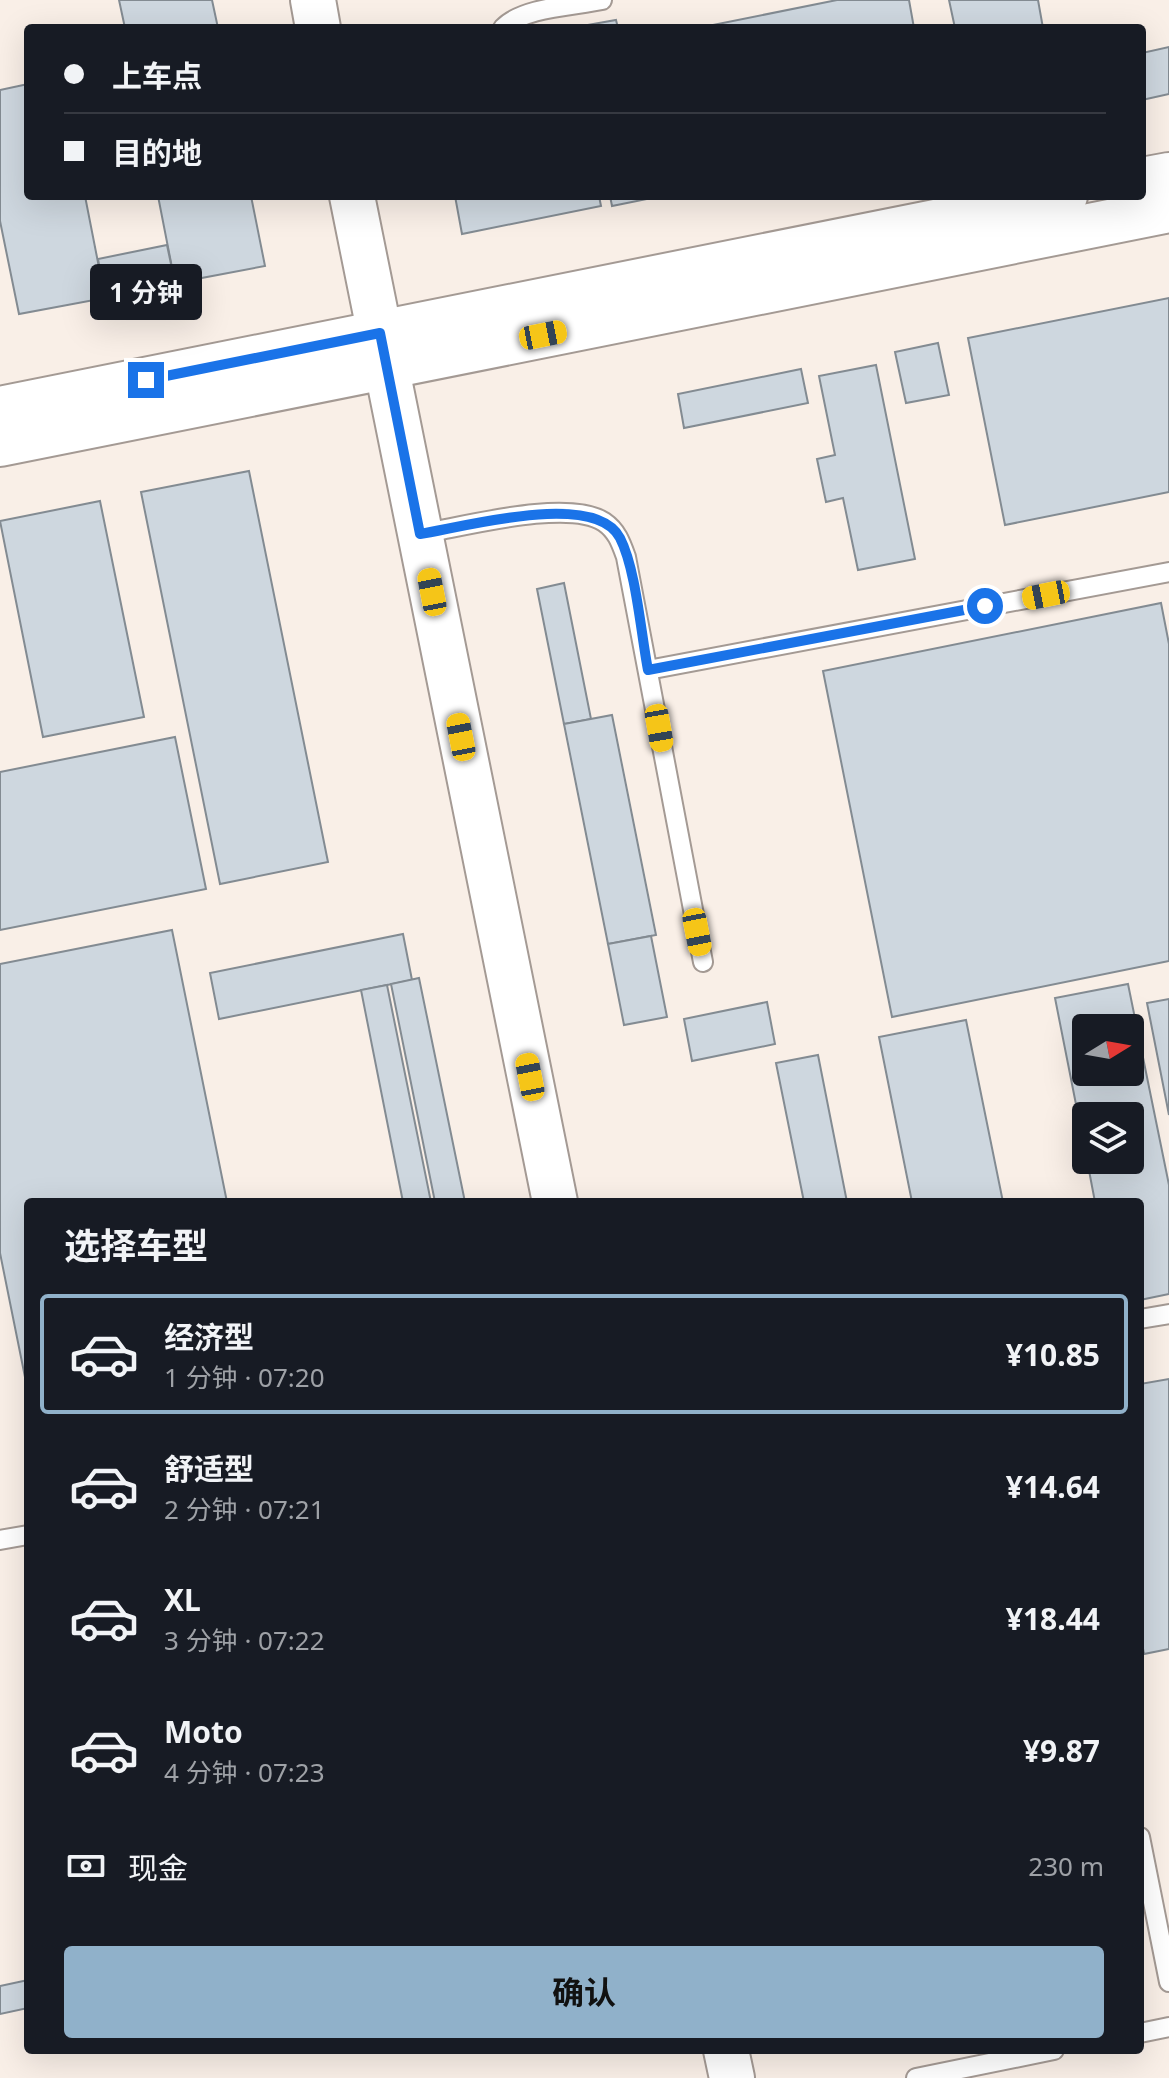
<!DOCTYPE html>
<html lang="zh">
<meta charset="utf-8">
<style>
:root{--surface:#171b24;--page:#20242c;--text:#f1f3f6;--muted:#9ea1a6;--line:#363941;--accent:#90b1ca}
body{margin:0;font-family:"Noto Sans","Noto Sans SC",sans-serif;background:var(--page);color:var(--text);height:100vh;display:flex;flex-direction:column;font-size:30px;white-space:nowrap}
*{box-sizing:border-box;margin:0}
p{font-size:26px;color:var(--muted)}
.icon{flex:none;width:44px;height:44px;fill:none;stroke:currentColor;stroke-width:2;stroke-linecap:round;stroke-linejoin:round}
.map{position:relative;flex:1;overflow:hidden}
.details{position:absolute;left:24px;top:1198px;width:1120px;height:856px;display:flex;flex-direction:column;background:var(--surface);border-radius:8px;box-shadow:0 8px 32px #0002}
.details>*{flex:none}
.top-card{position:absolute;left:24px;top:24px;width:1122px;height:176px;border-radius:8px;box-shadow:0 8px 32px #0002;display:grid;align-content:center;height:176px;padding:0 40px;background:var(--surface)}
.needle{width:52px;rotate:79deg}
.tools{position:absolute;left:1072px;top:1014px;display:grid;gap:16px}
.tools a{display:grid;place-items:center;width:72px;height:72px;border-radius:8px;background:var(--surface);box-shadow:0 8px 32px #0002;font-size:40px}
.end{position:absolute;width:36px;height:36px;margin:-18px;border:10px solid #1a73e8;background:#fff;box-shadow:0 0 0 4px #fff}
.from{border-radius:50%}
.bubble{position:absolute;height:56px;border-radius:8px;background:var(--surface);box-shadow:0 8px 32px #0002;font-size:26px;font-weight:700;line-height:56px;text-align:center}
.car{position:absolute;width:24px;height:48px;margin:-24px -12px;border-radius:10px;box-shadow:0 0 6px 2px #0007;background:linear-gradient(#f5c518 24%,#345 0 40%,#f5c518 0 76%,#345 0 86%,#f5c518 0)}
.top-card b{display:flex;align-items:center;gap:28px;height:76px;font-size:30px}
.top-card b+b{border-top:2px solid var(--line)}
.top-card i{width:20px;height:20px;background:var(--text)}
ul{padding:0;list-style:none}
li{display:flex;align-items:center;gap:24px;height:120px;margin:0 16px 12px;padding:0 24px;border:4px solid transparent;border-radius:8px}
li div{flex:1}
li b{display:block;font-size:30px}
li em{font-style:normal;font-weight:700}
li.active{border-color:var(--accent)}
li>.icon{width:72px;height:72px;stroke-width:1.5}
h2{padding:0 40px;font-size:36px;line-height:96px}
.pay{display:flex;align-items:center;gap:20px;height:88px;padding:0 40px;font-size:30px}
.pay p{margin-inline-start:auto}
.action{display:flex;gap:16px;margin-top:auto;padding:16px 40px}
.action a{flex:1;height:92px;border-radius:8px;background:var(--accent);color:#111;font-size:32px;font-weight:700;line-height:92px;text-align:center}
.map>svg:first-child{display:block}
.building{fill:#ced7df;stroke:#838b92;stroke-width:2;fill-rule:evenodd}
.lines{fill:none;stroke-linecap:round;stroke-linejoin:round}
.service-casing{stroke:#a49a94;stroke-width:22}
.tertiary-casing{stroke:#a49a94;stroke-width:48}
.service{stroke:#fff;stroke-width:18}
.tertiary{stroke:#fff;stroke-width:44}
.route{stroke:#1a73e8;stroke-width:10}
</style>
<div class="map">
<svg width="1169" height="2078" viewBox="0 0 1169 2078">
<rect width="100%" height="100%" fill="#f9efe7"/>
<g class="building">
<path d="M119,0H212L218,28H125Z"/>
<path d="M837,0H909L914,28H698Z"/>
<path d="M949,0H1038L1043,28H955Z"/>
<path d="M616,20L618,28H576V27Z"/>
<path d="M1169,47V94L1142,100V53Z"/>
<path d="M28,84V196H85L105,298L19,314L0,221V90Z"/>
<path d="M158,196H251L265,266L175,283Z"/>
<path d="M455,196H599L601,206L462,234Z"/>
<path d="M610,196H652V198L612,206Z"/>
<path d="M167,245L175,283L105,298L98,259Z"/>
<path d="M1169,298V492L1005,525L968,338Z"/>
<path d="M938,343L949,395L906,403L895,352Z"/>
<path d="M876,365L915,559L858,570L843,498L826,502L817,459L835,455L819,376Z"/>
<path d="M801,369L808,403L684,428L678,394Z"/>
<path d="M249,471L328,862L220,884L141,492Z"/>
<path d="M100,501L144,717L43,737L0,521Z"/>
<path d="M564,583L591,719L564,724L537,589Z"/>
<path d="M1161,603L1169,644V961L892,1017L823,671Z"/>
<path d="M612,715L656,935L608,944L564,724Z"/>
<path d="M175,737L206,889L0,930V772Z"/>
<path d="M172,930L227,1202H28V1392L0,1253V964Z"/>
<path d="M403,934L412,980L219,1019L210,973Z"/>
<path d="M651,936L667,1017L624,1025L608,944Z"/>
<path d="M419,978L465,1202H435L391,984Z"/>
<path d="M1128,984L1169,1185V1294L1140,1300V1202H1095L1087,1160H1130V1116H1086V1155L1055,998ZM1086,1028H1130V1072H1086Z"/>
<path d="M387,985L431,1202H403L361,990Z"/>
<path d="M1169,999V1115L1147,1003Z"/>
<path d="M767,1002L775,1044L692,1061L684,1019Z"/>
<path d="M966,1020L1003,1202H912L879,1037Z"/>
<path d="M818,1055L847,1202H804L776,1063Z"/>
<path d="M1169,1379V1649L1144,1654L1140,1633V1384Z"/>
<path d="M28,1980V2008L0,2014V1986Z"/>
</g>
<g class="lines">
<defs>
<g id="service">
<path d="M503,28C523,7 574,6 602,0"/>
<path d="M420,534C463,527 568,498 604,522C617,531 621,543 626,557L703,962"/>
<path d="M648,670L1169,572"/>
<path d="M1140,1319L1169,1314"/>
<path d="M0,1540L28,1535"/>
<path d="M1140,1837L1169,1982"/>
<path d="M1140,2033L1169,2027"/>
<path d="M916,2078L1054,2050"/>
</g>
<g id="tertiary">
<path d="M313,0L318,28"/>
<path d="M1142,180L1169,175"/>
<path d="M352,196L555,1202"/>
<path d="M0,409L1065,196"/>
<path d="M0,444L1169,210"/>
<path d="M726,2050L732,2078"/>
</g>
</defs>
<use href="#service" class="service-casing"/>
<use href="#tertiary" class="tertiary-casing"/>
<use href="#service" class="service"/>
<use href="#tertiary" class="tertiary"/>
</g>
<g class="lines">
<path class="route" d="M146,380L380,333L420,534C464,527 595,490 620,538C636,569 641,634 648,670L985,606"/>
</g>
</svg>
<div class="tools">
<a><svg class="needle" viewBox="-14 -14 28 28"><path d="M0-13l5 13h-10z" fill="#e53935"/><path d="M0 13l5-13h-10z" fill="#9ea1a6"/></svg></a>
<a><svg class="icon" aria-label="layers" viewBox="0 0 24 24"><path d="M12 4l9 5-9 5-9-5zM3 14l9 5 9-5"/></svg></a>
</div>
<i class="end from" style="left:985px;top:606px"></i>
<i class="end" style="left:146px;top:380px"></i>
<div class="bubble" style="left:90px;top:264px;width:112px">1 分钟</div>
<i class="car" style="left:543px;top:335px;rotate:79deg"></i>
<i class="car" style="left:432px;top:592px;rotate:349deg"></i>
<i class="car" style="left:1046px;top:595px;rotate:259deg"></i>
<i class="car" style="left:659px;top:728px;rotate:170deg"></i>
<i class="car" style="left:461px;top:737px;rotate:349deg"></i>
<i class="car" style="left:697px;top:932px;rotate:169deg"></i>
<i class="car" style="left:530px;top:1077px;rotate:349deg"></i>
<div class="top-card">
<b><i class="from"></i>上车点</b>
<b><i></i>目的地</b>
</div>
<section class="details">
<h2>选择车型</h2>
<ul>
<li class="active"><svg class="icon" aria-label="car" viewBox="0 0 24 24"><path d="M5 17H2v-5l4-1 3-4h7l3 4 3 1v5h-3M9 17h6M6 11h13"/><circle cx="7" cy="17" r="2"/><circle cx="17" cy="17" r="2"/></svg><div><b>经济型</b><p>1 分钟 · 07:20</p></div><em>¥10.85</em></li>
<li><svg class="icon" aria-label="car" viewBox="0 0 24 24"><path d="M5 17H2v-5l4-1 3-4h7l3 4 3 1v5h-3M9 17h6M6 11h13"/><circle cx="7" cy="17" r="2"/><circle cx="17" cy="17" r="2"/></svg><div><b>舒适型</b><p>2 分钟 · 07:21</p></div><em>¥14.64</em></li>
<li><svg class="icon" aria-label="car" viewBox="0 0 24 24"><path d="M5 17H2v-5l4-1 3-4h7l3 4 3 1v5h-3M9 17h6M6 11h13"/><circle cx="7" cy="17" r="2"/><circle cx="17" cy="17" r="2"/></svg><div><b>XL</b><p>3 分钟 · 07:22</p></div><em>¥18.44</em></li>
<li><svg class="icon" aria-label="car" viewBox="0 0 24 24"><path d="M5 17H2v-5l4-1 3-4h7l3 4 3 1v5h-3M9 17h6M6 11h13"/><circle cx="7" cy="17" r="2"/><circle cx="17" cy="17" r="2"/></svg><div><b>Moto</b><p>4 分钟 · 07:23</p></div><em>¥9.87</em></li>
</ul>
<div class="pay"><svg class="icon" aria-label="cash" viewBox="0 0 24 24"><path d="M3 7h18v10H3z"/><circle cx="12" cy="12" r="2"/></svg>现金<p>230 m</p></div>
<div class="action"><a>确认</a></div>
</section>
</div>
